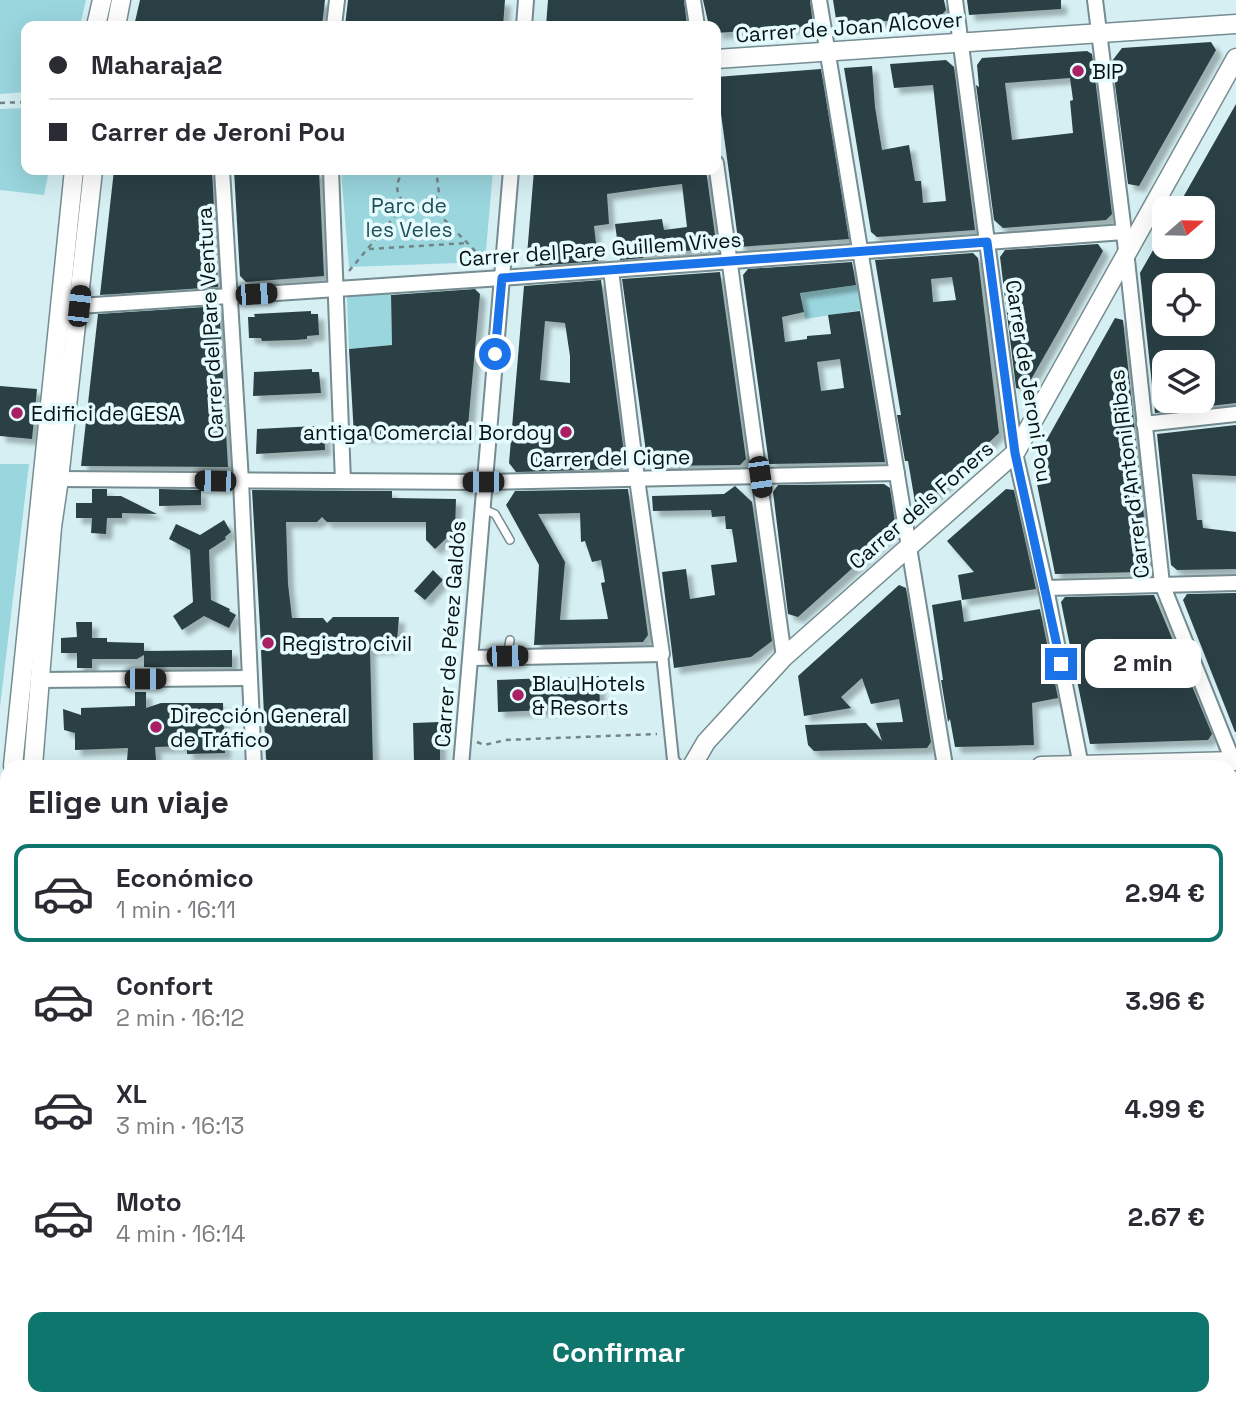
<!DOCTYPE html>
<html lang="es">
<meta charset="utf-8">
<style>
:root{--surface:#fff;--page:#f2f2f3;--text:#2b2b33;--muted:#7c7c81;--line:#e1e1e2;--accent:#0f766e}
body{margin:0;font-family:"Space Grotesk",sans-serif;background:var(--page);color:var(--text);height:100vh;display:flex;flex-direction:column;font-size:26px;white-space:nowrap}
*{box-sizing:border-box;margin:0}
p{font-size:23px;color:var(--muted)}
.icon{flex:none;width:38px;height:38px;fill:none;stroke:currentColor;stroke-width:2;stroke-linecap:round;stroke-linejoin:round}
.map{position:relative;flex:1;overflow:hidden}
.side{position:absolute;left:0px;top:760px;width:1237px;height:646px;display:flex;flex-direction:column;background:var(--surface);border-radius:21px 21px 0 0;box-shadow:0 7px 28px #0002}
.side>*{flex:none}
.hud{position:absolute;left:21px;top:21px;width:700px;height:154px;border-radius:14px;box-shadow:0 7px 28px #0002;display:grid;align-content:center;height:154px;padding:0 28px;background:var(--surface)}
.needle{width:46px;rotate:70deg}
.tools{position:absolute;left:1152px;top:196px;display:grid;gap:14px}
.tools a{display:grid;place-items:center;width:63px;height:63px;border-radius:14px;background:var(--surface);box-shadow:0 7px 28px #0002;font-size:35px}
.end{position:absolute;width:32px;height:32px;margin:-16px;border:9px solid #1a73e8;background:#fff;box-shadow:0 0 0 4px #fff}
.from{border-radius:50%}
.bubble{position:absolute;height:49px;border-radius:14px;background:var(--surface);box-shadow:0 7px 28px #0002;font-size:23px;font-weight:700;line-height:49px;text-align:center}
.car{position:absolute;width:21px;height:42px;margin:-21px -10px;border-radius:9px;box-shadow:0 0 5px 2px #0007;background:linear-gradient(#222 24%,#8ab4d8 0 40%,#222 0 76%,#8ab4d8 0 86%,#222 0)}
.hud b{display:flex;align-items:center;gap:24px;height:66px;font-size:26px}
.hud b+b{border-top:2px solid var(--line)}
.hud i{width:18px;height:18px;background:var(--text)}
ul{padding:0;list-style:none}
li{display:flex;align-items:center;gap:21px;height:98px;margin:0 14px 10px;padding:0 14px;border:4px solid transparent;border-radius:14px}
li div{flex:1}
li b{display:block;font-size:26px}
li em{font-style:normal;font-weight:700}
li.current{border-color:var(--accent)}
li>.icon{width:63px;height:63px;stroke-width:1.5}
h2{padding:0 28px;font-size:32px;line-height:84px}
.cta{display:flex;gap:14px;margin-top:auto;padding:14px 28px}
.cta a{flex:1;height:80px;border-radius:14px;background:var(--accent);color:#fff;font-size:28px;font-weight:700;line-height:80px;text-align:center}
.map>svg:first-child{display:block}
.green{fill:#9ad6de}
.building{fill:#2b4144;fill-rule:evenodd;filter:url(#shadow)}
.lines{fill:none;stroke-linecap:round;stroke-linejoin:round}
.service-casing{stroke:#758c90;stroke-width:10}
.pedestrian-casing{stroke:#758c90;stroke-width:14}
.minor-casing{stroke:#758c90;stroke-width:18}
.tertiary-casing{stroke:#758c90;stroke-width:21}
.trunk-casing{stroke:#ced0d0;stroke-width:26}
.path{stroke:#728486;stroke-width:2.5;stroke-dasharray:5 5;stroke-linecap:butt}
.service{stroke:#fff;stroke-width:7}
.pedestrian{stroke:#fff;stroke-width:10}
.minor{stroke:#fff;stroke-width:14}
.tertiary{stroke:#fff;stroke-width:18}
.trunk{stroke:#5cb6c0;stroke-width:23}
.route{stroke:#1a73e8;stroke-width:9}
.poi-dot{fill:#aa2065;stroke:#e6fbfe;stroke-width:2.5}
.labels{text-anchor:middle;dominant-baseline:central;stroke-width:7;stroke-linejoin:round;paint-order:stroke}
.street-label{font-size:21px;fill:#091213;stroke:#e6fbfe}
.poi-label{font-size:21px;fill:#091213;stroke:#e6fbfe;text-anchor:start}
.park-label{font-size:21px;fill:#1d4f55;stroke:#e6fbfe}
</style>
<div class="map">
<svg width="1236" height="1405" viewBox="0 0 1236 1405">
<defs>
<filter id="shadow"><feDropShadow dx="6" dy="6" stdDeviation="2" flood-color="#0004"/></filter>
</defs>
<rect width="100%" height="100%" fill="#d5eff2"/>
<g class="green">
<path d="M0,0H86L80,26H26V92L0,94Z"/>
<path d="M26,108V170H49L44,195L0,190V109Z"/>
<path d="M341,170H493L485,262L349,267Z"/>
<path d="M857,285L862,310L805,319L801,293Z"/>
<path d="M391,293L392,345L349,349L347,297Z"/>
<path d="M0,464H29L0,707Z"/>
<path d="M1230,786H1236V1053L1230,1055Z"/>
<path d="M197,1398H342L343,1405H201Z"/>
</g>
<g class="building">
<path d="M140,0H325L322,26H134Z"/>
<path d="M348,0H505L503,26H345Z"/>
<path d="M548,0H684L687,26H546Z"/>
<path d="M703,0H810L813,26L716,33V26H709Z"/>
<path d="M833,0H944L946,10L940,17L842,24L836,19Z"/>
<path d="M967,0H1061V9L969,15Z"/>
<path d="M1211,42L1216,50L1139,186L1128,184L1112,61L1122,48Z"/>
<path d="M1087,51L1092,54L1112,214L1106,220L1003,228L994,220L976,85L979,87L977,65L982,58ZM1070,78L1073,100L1070,101L1073,133L1012,140L1005,83Z"/>
<path d="M946,60L954,67L975,230L877,237L871,232L844,68L872,66L875,107L882,150L909,145L915,181H921L923,203L946,201L933,85L894,88L890,64Z"/>
<path d="M821,69L849,239L739,247L716,77Z"/>
<path d="M1236,104V403L1202,407V362H1164V412L1155,413L1140,273L1164,231V247H1202V208H1177ZM1164,285H1202V324H1164Z"/>
<path d="M114,170H212L218,287L100,295Z"/>
<path d="M234,170H319L324,276L246,282L240,276Z"/>
<path d="M534,170H706L716,242L711,249L644,254L643,258L620,260L615,224L662,219L664,230L687,227L682,184L657,187L607,194L609,224L594,226L598,261L536,266L527,255Z"/>
<path d="M1098,244L1103,251L1062,325L1025,390L1016,388L1000,257L1005,250Z"/>
<path d="M973,253L978,258L999,433L923,505L915,502L908,461H905L897,415H901L875,260ZM952,277L956,300L933,302L931,279Z"/>
<path d="M852,262L856,285L800,293L804,312L782,317L785,342L807,339V336L831,334L828,315L860,311L885,462L769,464L743,275L748,269ZM840,359L844,388L821,391L817,362Z"/>
<path d="M720,272L746,459L740,465L648,466L622,279Z"/>
<path d="M601,280L625,460L617,469L516,472L509,463L524,286ZM545,321L565,323L570,356V383L540,380Z"/>
<path d="M475,289L480,294L467,437L354,436L349,349L392,345L391,295Z"/>
<path d="M219,306L228,467L81,466L98,314Z"/>
<path d="M311,311V314H318L319,335L307,336V339L295,340L262,341L261,338H249L248,317H255L254,314Z"/>
<path d="M1115,318L1123,320L1149,564L1141,572L1055,574L1033,464Z"/>
<path d="M312,369V372H319L321,393L253,396L254,372Z"/>
<path d="M0,386L37,389L32,439L0,436Z"/>
<path d="M1236,425V476L1192,474L1197,520H1202L1203,528L1236,532V569L1177,570L1171,565L1157,434Z"/>
<path d="M316,426V430H324L325,450L256,454L257,429Z"/>
<path d="M884,484L890,488L896,529L798,617L788,614L773,492L778,485Z"/>
<path d="M735,486L752,502L772,641L751,657L674,668L662,572L686,569L690,599L715,595L711,565L737,562L732,529H726L725,516L712,517L711,510L653,511L652,496L724,494Z"/>
<path d="M92,489H107V496H121L157,514L122,513V518H107L106,534L91,533L92,518H76V503H92Z"/>
<path d="M159,489L201,490V505L159,506Z"/>
<path d="M628,489L648,635L643,642L534,645L539,565L506,505L510,499L515,491ZM580,513L581,542L585,541L592,562L601,560L605,582L601,583L608,619L560,620L565,562L538,514Z"/>
<path d="M1006,489L1014,490L1036,589L962,600L958,575L974,572L947,541Z"/>
<path d="M252,490L392,491V498L456,499L455,530L435,549L426,540V522H327L322,517L317,522H286L288,584L292,618H323L327,623L333,617H399L397,641L392,642V648L370,649L373,764L274,766L266,759L261,650H272L261,644Z"/>
<path d="M224,520L231,532L225,537L226,539L209,550L211,600L230,609L229,611L236,615L229,628L204,616L182,630L173,616L193,602L190,550L169,539L176,524L200,535Z"/>
<path d="M433,570L443,580L425,600L414,591Z"/>
<path d="M899,585L906,588L931,742L927,748L814,751L808,745L805,725L866,723L882,741L876,723L903,722L899,699L871,704L862,678L841,697L851,708L804,716L798,676Z"/>
<path d="M1236,593V732H1235L1183,600L1187,594Z"/>
<path d="M1154,595L1212,734L1208,740L1090,744L1061,602L1065,597Z"/>
<path d="M961,600L964,622L1040,609L1058,698L1032,703L1034,745L955,747L950,719L948,722L941,680H943L932,605Z"/>
<path d="M76,622H92V638H107V642L144,643V651L232,650V667H144V655L137,659H92V668H77V653H61V638L77,637Z"/>
<path d="M599,676L600,708L498,712L497,680Z"/>
<path d="M135,692H146V708L161,703H223L225,753L187,754V746L155,747L156,760L127,761L128,748L75,750V733L64,730L63,709L81,715V708L135,706Z"/>
<path d="M440,722V761L414,762L413,723Z"/>
</g>
<g class="lines">
<defs>
<g id="service">
<path d="M481,508L495,514L510,540"/>
<path d="M507,656L510,640"/>
</g>
<g id="pedestrian">
<path d="M662,654L673,760L678,766"/>
<path d="M1230,1265L1236,1263"/>
</g>
<g id="minor">
<path d="M693,0L697,26"/>
<path d="M819,0L945,766"/>
<path d="M955,0L1015,453L1046,588L1081,766"/>
<path d="M1095,0L1124,232L1162,584L1233,761"/>
<path d="M334,26L337,0"/>
<path d="M524,26L526,0"/>
<path d="M716,163L784,657"/>
<path d="M222,170L241,481L254,766"/>
<path d="M331,170L343,481"/>
<path d="M79,306L502,278L1124,232"/>
<path d="M1144,424L1236,414"/>
<path d="M59,479L483,482L897,473"/>
<path d="M1046,588L1236,583"/>
<path d="M471,658L662,654L637,479L611,270"/>
<path d="M40,680L250,678"/>
<path d="M461,766L511,170"/>
<path d="M1230,1077L1236,1076"/>
<path d="M154,1398L157,1405"/>
<path d="M174,1398L177,1405"/>
<path d="M380,1398L381,1405"/>
</g>
<g id="tertiary">
<path d="M96,26L102,0"/>
<path d="M116,26L121,0"/>
<path d="M716,59L1236,24"/>
<path d="M13,766L74,170"/>
<path d="M33,766L52,527L59,479L93,170"/>
<path d="M692,766L706,742L784,657L1015,453L1236,58"/>
<path d="M1041,766L1236,761"/>
<path d="M0,797L7,794"/>
<path d="M827,1398L829,1405"/>
</g>
<path id="trunk" d="M0,1368L7,1387"/>
</defs>
<use href="#service" class="service-casing"/>
<use href="#pedestrian" class="pedestrian-casing"/>
<use href="#minor" class="minor-casing"/>
<use href="#tertiary" class="tertiary-casing"/>
<use href="#trunk" class="trunk-casing"/>
<g class="path">
<path d="M0,103L26,102"/>
<path d="M406,170C385,188 405,216 430,205L439,194L437,177L430,170"/>
<path d="M430,205L489,265"/>
<path d="M369,249L467,243"/>
<path d="M349,271L405,204"/>
<path d="M477,742L484,745L506,740L657,734"/>
<path d="M1230,809L1236,807"/>
<path d="M1230,965L1236,963"/>
<path d="M1230,1045L1236,1044"/>
<path d="M0,1295L7,1314"/>
<path d="M38,1398L40,1405"/>
<path d="M629,1398L630,1405"/>
<path d="M862,1398L864,1405"/>
</g>
<use href="#service" class="service"/>
<use href="#pedestrian" class="pedestrian"/>
<use href="#minor" class="minor"/>
<use href="#tertiary" class="tertiary"/>
<use href="#trunk" class="trunk"/>
</g>
<g class="lines">
<path class="route" d="M495,354L502,278L987,242L1015,453L1061,664"/>
</g>
<g class="poi-dot">
<circle cx="1078" cy="71" r="7"/>
<circle cx="17" cy="413" r="7"/>
<circle cx="566" cy="432" r="7"/>
<circle cx="268" cy="643" r="7"/>
<circle cx="518" cy="695" r="7"/>
<circle cx="156" cy="727" r="7"/>
</g>
<g class="labels">
<g class="street-label">
<text transform="translate(849 27) rotate(-4)">Carrer de Joan Alcover</text>
<text transform="translate(600 249) rotate(-4)">Carrer del Pare Guillem Vives</text>
<text transform="translate(210 323) rotate(-93)">Carrer del Pare Ventura</text>
<text transform="translate(1029 381) rotate(81)">Carrer de Jeroni Pou</text>
<text transform="translate(610 458) rotate(-1)">Carrer del Cigne</text>
<text transform="translate(1129 474) rotate(-97)">Carrer d'Antoni Ribas</text>
<text transform="translate(921 505) rotate(-41)">Carrer dels Foners</text>
<text transform="translate(450 634) rotate(-86)">Carrer de Pérez Galdós</text>
</g>
<g class="poi-label">
<text x="1092" y="71">BIP</text>
<text x="31" y="413">Edifici de GESA</text>
<text x="552" y="432" text-anchor="end">antiga Comercial Bordoy</text>
<text x="282" y="643">Registro civil</text>
<text x="532" y="683">Blau Hotels<tspan x="532" dy="24">&amp; Resorts</tspan></text>
<text x="170" y="715">Dirección General<tspan x="170" dy="24">de Tráfico</tspan></text>
</g>
<g class="park-label">
<text x="409" y="205">Parc de<tspan x="409" dy="24">les Veles</tspan></text>
</g>
</g>
</svg>
<div class="tools">
<a><svg class="needle" viewBox="-14 -14 28 28"><path d="M0-13l5 13h-10z" fill="#e53935"/><path d="M0 13l5-13h-10z" fill="#7c7c81"/></svg></a>
<a><svg class="icon" aria-label="locate" viewBox="0 0 24 24"><circle cx="12" cy="12" r="6"/><path d="M12 2v4M12 18v4M2 12h4M18 12h4"/></svg></a>
<a><svg class="icon" aria-label="layers" viewBox="0 0 24 24"><path d="M12 4l9 5-9 5-9-5zM3 14l9 5 9-5"/></svg></a>
</div>
<i class="end from" style="left:495px;top:354px"></i>
<i class="end" style="left:1061px;top:664px"></i>
<div class="bubble" style="left:1085px;top:639px;width:116px">2 min</div>
<i class="car" style="left:256px;top:294px;rotate:86deg"></i>
<i class="car" style="left:79px;top:306px;rotate:6deg"></i>
<i class="car" style="left:760px;top:477px;rotate:172deg"></i>
<i class="car" style="left:215px;top:481px;rotate:271deg"></i>
<i class="car" style="left:483px;top:482px;rotate:270deg"></i>
<i class="car" style="left:507px;top:656px;rotate:89deg"></i>
<i class="car" style="left:145px;top:679px;rotate:90deg"></i>
<div class="hud">
<b><i class="from"></i>Maharaja2</b>
<b><i></i>Carrer de Jeroni Pou</b>
</div>
<section class="side">
<h2>Elige un viaje</h2>
<ul>
<li class="current"><svg class="icon" aria-label="car" viewBox="0 0 24 24"><path d="M5 17H2v-5l4-1 3-4h7l3 4 3 1v5h-3M9 17h6M6 11h13"/><circle cx="7" cy="17" r="2"/><circle cx="17" cy="17" r="2"/></svg><div><b>Económico</b><p>1 min · 16:11</p></div><em>2.94 €</em></li>
<li><svg class="icon" aria-label="car" viewBox="0 0 24 24"><path d="M5 17H2v-5l4-1 3-4h7l3 4 3 1v5h-3M9 17h6M6 11h13"/><circle cx="7" cy="17" r="2"/><circle cx="17" cy="17" r="2"/></svg><div><b>Confort</b><p>2 min · 16:12</p></div><em>3.96 €</em></li>
<li><svg class="icon" aria-label="car" viewBox="0 0 24 24"><path d="M5 17H2v-5l4-1 3-4h7l3 4 3 1v5h-3M9 17h6M6 11h13"/><circle cx="7" cy="17" r="2"/><circle cx="17" cy="17" r="2"/></svg><div><b>XL</b><p>3 min · 16:13</p></div><em>4.99 €</em></li>
<li><svg class="icon" aria-label="car" viewBox="0 0 24 24"><path d="M5 17H2v-5l4-1 3-4h7l3 4 3 1v5h-3M9 17h6M6 11h13"/><circle cx="7" cy="17" r="2"/><circle cx="17" cy="17" r="2"/></svg><div><b>Moto</b><p>4 min · 16:14</p></div><em>2.67 €</em></li>
</ul>
<div class="cta"><a>Confirmar</a></div>
</section>
</div>
